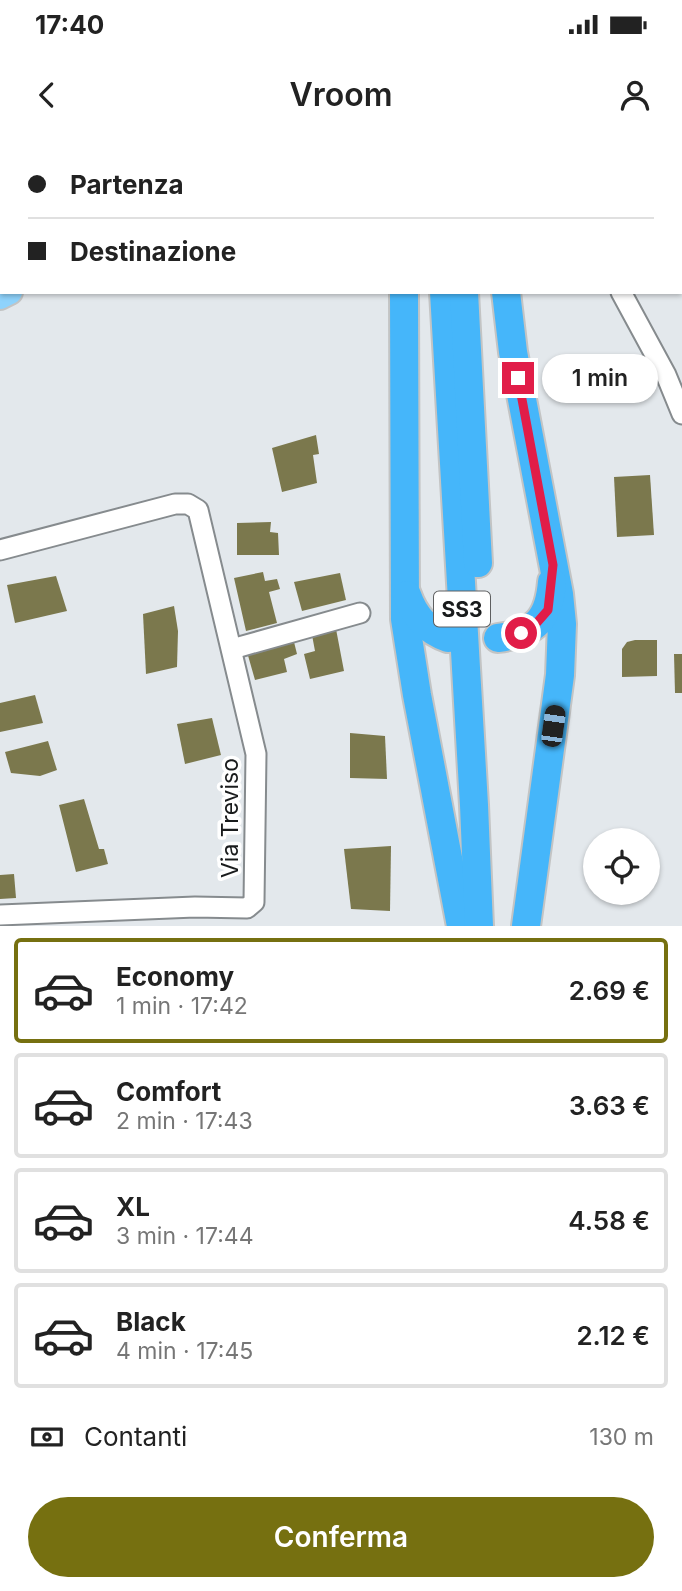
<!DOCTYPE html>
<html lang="it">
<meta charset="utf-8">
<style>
:root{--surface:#fff;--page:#f6f6f6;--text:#222;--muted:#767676;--line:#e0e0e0;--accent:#767010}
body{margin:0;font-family:Inter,sans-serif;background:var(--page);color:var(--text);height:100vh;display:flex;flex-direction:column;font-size:26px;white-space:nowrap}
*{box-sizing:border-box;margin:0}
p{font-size:23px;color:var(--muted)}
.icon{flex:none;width:38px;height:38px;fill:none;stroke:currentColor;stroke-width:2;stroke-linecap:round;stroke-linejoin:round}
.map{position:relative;height:786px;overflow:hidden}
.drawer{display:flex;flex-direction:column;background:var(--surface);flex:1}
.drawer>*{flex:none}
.banner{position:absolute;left:0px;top:0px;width:682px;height:154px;box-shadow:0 2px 5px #0004;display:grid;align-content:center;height:154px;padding:0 28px;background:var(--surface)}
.tools{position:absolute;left:583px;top:688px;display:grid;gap:14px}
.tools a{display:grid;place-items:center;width:77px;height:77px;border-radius:50%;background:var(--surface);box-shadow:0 2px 5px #0004;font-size:35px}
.end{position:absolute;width:32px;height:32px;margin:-16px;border:9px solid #e11d48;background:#fff;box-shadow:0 0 0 4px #fff}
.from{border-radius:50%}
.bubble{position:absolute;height:49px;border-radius:24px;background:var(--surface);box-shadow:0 2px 5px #0004;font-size:23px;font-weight:600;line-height:49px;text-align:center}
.car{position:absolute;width:21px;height:42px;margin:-21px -10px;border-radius:9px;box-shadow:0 0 5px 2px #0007;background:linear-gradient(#222 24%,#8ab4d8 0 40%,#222 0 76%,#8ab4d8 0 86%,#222 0)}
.banner b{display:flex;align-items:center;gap:24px;height:66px;font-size:26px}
.banner b+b{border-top:2px solid var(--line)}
.banner i{width:18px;height:18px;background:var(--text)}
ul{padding:12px 0 0;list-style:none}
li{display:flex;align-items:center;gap:21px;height:105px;margin:0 14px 10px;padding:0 14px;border:4px solid var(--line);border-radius:7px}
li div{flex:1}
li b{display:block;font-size:26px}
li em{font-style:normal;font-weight:600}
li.active{border-color:var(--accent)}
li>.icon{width:63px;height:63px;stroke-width:1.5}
.pay{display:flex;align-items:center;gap:18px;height:77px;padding:0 28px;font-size:26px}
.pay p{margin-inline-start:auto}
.action{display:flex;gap:14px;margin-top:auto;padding:14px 28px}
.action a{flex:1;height:80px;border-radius:42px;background:var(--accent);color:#fff;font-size:28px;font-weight:600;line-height:80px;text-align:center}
.status{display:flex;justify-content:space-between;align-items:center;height:49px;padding:0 35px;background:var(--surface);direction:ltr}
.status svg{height:19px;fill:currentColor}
header{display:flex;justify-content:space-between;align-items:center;height:91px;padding:0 28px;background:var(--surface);font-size:32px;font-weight:600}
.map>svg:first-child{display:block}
.building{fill:#7b784d}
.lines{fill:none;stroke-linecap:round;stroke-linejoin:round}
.minor-casing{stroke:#868b8e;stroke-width:23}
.major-casing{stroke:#c3c4c4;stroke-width:28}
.highway-casing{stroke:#c3c4c4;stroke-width:32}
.path{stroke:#7d8183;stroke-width:2.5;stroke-dasharray:3.5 5;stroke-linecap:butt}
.minor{stroke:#fff;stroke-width:19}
.major{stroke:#8fd3fc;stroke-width:24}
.highway{stroke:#45b6fa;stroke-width:28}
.route{stroke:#e11d48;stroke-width:9}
.labels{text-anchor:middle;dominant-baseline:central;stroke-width:7;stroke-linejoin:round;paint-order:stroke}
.shield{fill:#fff;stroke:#5e5f60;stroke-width:2}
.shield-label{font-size:21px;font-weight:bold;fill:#191b1c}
.street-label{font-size:23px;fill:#191b1c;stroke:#fff}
</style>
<div class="status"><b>17:40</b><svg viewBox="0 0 49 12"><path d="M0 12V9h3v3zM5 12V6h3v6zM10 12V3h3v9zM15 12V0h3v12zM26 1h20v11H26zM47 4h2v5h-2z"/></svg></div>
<header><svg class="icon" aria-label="back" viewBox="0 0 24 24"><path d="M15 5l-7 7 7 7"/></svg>Vroom<svg class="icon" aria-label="person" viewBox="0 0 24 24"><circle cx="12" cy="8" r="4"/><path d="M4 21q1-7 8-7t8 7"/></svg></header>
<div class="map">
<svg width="682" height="786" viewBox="0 0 682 786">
<rect width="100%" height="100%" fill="#e3e8ec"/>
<g class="building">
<path d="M316,295L319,314L313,315L317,343L282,352L272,308Z"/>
<path d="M650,335L654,395L617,397L614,337Z"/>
<path d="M271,382L270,392L278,393L279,415H237V383Z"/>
<path d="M263,432L265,441L277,439L280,449L269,452L277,483L246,491L234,438Z"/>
<path d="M340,433L346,460L302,471L294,442Z"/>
<path d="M56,436L67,471L15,483L7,445Z"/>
<path d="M174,466L178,491L177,527L146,534L143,474Z"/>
<path d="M336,489L344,531L310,539L304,514L315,511L312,495Z"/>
<path d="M293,498L297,514L284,519L287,532L255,540L247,512Z"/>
<path d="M635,500H657V536L622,537V509L627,502Z"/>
<path d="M674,514H682V553H675Z"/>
<path d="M35,555L43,583L0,592V563Z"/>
<path d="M212,578L221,615L185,624L177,584Z"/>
<path d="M350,593L385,596L387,639L350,638Z"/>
<path d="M48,601L57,630L40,636L11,633L5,612Z"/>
<path d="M84,659L99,709H104L108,724L76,732L59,665Z"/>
<path d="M391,706L390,771L351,769L344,709Z"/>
<path d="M14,734L16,758L0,759V735Z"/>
</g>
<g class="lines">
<defs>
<g id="minor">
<path d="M69,0L70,2"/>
<path d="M19,2L22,0"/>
<path d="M0,12L2,11"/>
<path d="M681,43H682"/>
<path d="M621,152L666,235L682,274"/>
<path d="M0,410L175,364H188L198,370L256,614L254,762L247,768L195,767L0,775"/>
<path d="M232,509L360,473"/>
</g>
<g id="major">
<path d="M261,2L265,0"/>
<path d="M304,2L311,0"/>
<path d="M0,134L2,133"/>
<path d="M0,157L10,152"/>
</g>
<g id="highway">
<path d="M349,0L354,2"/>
<path d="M402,0V2"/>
<path d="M436,0V2"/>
<path d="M457,0V2"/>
<path d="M499,0V2"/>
<path d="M521,0L523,2"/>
<path d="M404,152L405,479L417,555L461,786"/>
<path d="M444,152L474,665L479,786"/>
<path d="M464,152L478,423"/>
<path d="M506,152L513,212L559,454L562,484L560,535L526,786"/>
<path d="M407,455C414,475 427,491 448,498"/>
<path d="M498,498C536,493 549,479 552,442"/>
</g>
</defs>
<use href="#minor" class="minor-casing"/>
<use href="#major" class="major-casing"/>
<use href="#highway" class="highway-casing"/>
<path class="path" d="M681,105L682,106"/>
<use href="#minor" class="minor"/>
<use href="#major" class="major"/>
<use href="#highway" class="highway"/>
</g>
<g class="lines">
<path class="route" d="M518,238L553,425L548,470L534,486L521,493"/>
</g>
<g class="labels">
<rect class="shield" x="434" y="451.5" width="56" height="35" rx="5"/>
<g class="shield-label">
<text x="462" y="469">SS3</text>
</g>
<g class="street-label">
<text transform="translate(230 678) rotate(-90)">Via Treviso</text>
</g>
</g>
</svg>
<div class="tools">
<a><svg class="icon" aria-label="locate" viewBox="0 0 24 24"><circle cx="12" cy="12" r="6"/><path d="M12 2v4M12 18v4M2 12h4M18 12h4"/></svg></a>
</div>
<i class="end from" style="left:521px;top:493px"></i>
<i class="end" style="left:518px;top:238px"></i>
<div class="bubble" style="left:542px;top:214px;width:116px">1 min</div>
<i class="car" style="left:553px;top:586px;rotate:8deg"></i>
<div class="banner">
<b><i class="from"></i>Partenza</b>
<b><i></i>Destinazione</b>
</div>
</div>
<section class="drawer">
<ul>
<li class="active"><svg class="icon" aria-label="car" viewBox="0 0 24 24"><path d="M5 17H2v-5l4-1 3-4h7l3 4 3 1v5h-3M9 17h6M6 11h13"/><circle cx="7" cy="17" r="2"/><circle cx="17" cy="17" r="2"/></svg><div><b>Economy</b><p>1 min · 17:42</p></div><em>2.69 €</em></li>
<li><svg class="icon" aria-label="car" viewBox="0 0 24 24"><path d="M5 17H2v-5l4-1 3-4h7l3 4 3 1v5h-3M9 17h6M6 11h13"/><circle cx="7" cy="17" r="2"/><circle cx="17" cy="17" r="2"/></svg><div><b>Comfort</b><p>2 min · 17:43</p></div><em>3.63 €</em></li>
<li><svg class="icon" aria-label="car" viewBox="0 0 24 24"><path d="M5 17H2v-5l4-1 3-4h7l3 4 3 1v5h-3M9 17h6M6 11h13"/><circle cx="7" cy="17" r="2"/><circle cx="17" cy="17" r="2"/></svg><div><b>XL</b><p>3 min · 17:44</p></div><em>4.58 €</em></li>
<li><svg class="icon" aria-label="car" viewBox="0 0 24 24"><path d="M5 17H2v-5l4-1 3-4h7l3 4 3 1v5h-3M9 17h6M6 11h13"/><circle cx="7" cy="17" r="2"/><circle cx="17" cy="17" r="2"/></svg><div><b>Black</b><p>4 min · 17:45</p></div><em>2.12 €</em></li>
</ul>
<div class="pay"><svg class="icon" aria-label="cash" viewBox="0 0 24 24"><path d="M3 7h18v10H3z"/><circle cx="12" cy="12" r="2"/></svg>Contanti<p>130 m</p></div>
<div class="action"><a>Conferma</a></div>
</section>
